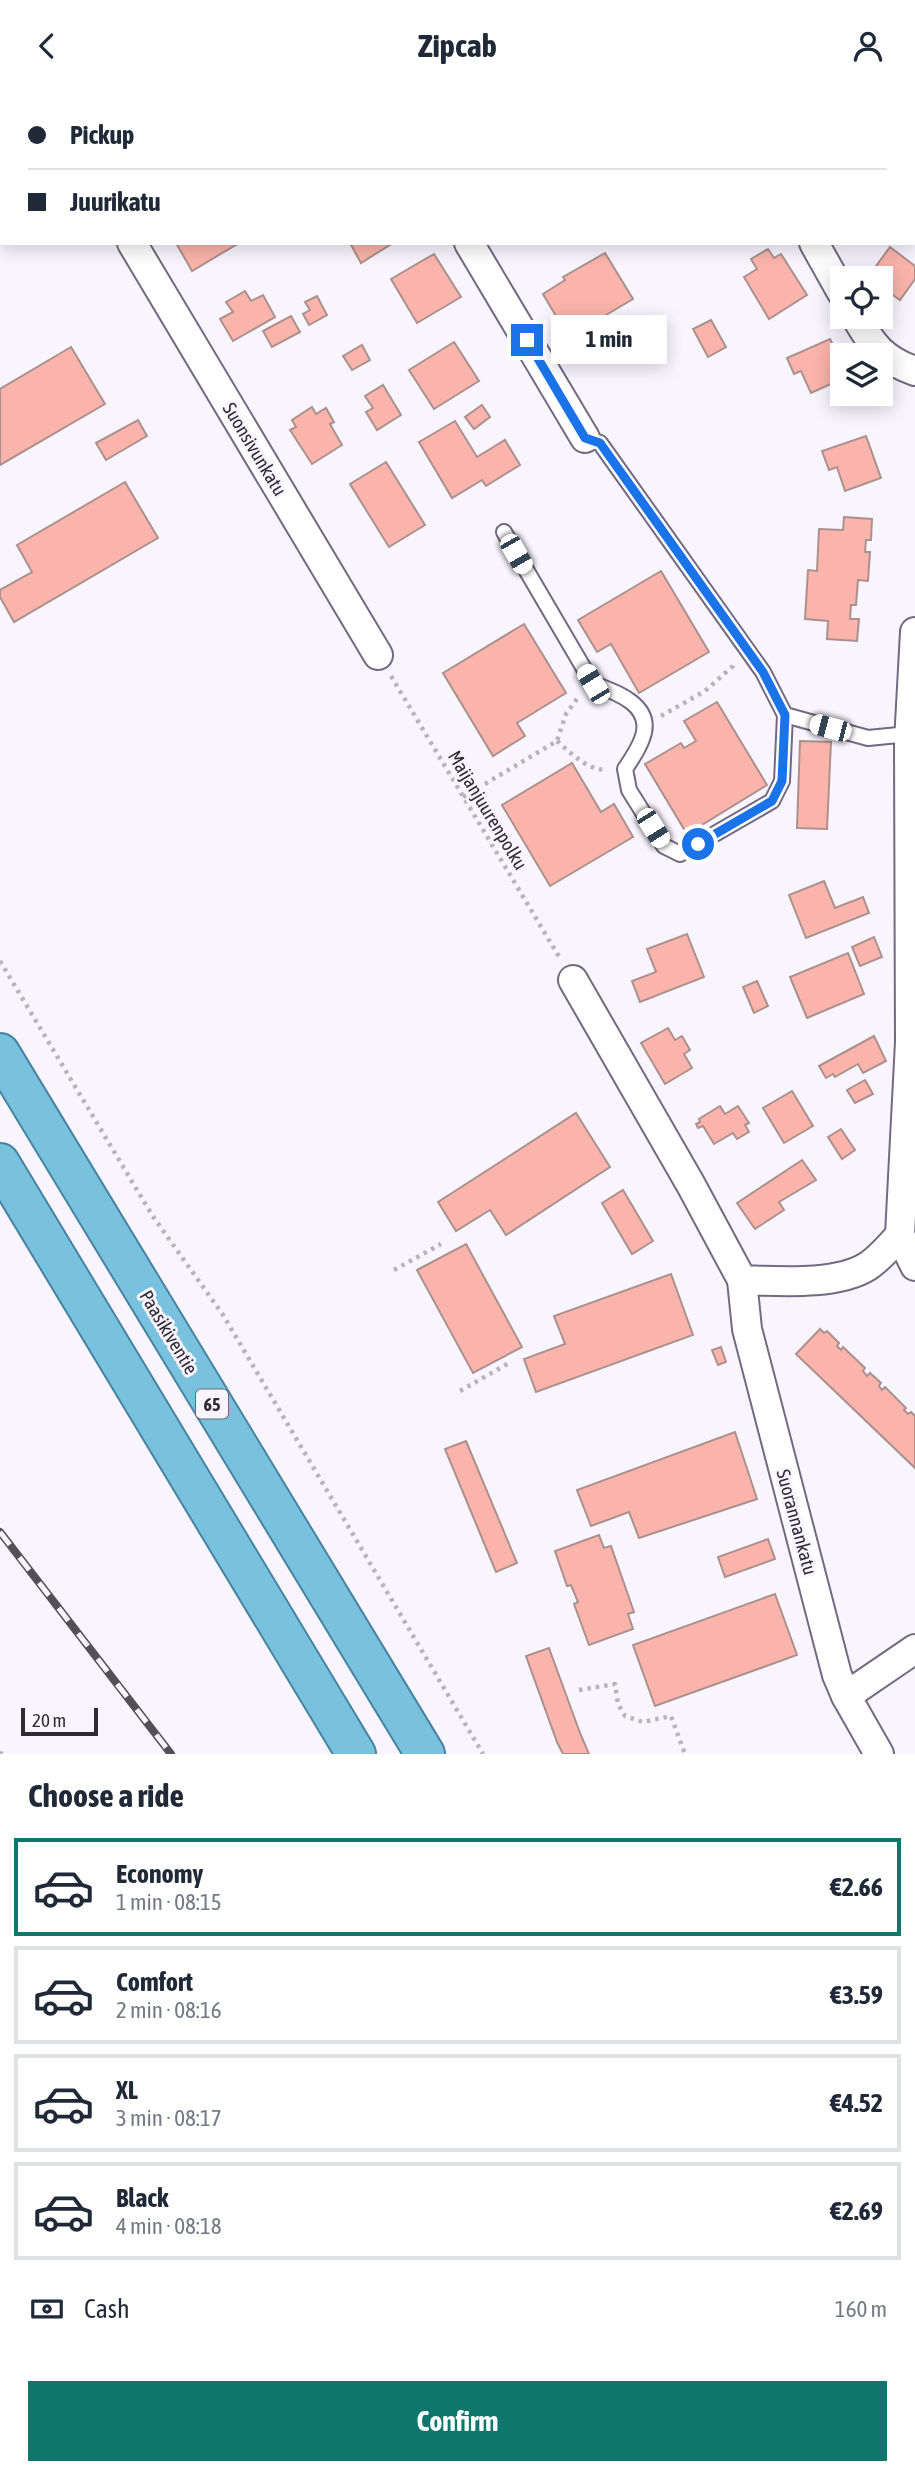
<!DOCTYPE html>
<meta charset="utf-8">
<style>
:root{--surface:#fff;--page:#f6f6f7;--text:#1f2937;--muted:#747a83;--line:#e0e1e3;--accent:#0f766e}
body{margin:0;font-family:"Asap Condensed",sans-serif;background:var(--page);color:var(--text);height:100vh;display:flex;flex-direction:column;font-size:26px;white-space:nowrap}
*{box-sizing:border-box;margin:0}
p{font-size:23px;color:var(--muted)}
.icon{flex:none;width:38px;height:38px;fill:none;stroke:currentColor;stroke-width:2;stroke-linecap:round;stroke-linejoin:round}
.map{position:relative;height:1663px;overflow:hidden}
.details{display:flex;flex-direction:column;background:var(--surface);flex:1}
.details>*{flex:none}
.top-card{position:absolute;left:0px;top:0px;width:915px;height:154px;box-shadow:0 4px 18px #0003;display:grid;align-content:center;height:154px;padding:0 28px;background:var(--surface)}
.controls{position:absolute;left:830px;top:175px;display:grid;gap:14px}
.controls a{display:grid;place-items:center;width:63px;height:63px;border-radius:0px;background:var(--surface);box-shadow:0 4px 18px #0003;font-size:35px}
.scale{position:absolute;left:21px;bottom:18px;width:77px;box-sizing:border-box;padding-left:7px;border:4px solid #2e2b34;border-top:0;font-size:19px;line-height:24px;white-space:nowrap;color:#2e2b34;-webkit-text-stroke:5px #f9f5ff;paint-order:stroke}
.end{position:absolute;width:32px;height:32px;margin:-16px;border:9px solid #1a73e8;background:#fff;box-shadow:0 0 0 4px #fff}
.from{border-radius:50%}
.bubble{position:absolute;height:49px;border-radius:0px;background:var(--surface);box-shadow:0 4px 18px #0003;font-size:23px;font-weight:700;line-height:49px;text-align:center}
.car{position:absolute;width:21px;height:42px;margin:-21px -10px;border-radius:9px;box-shadow:0 0 5px 2px #0007;background:linear-gradient(#fff 24%,#345 0 40%,#fff 0 76%,#345 0 86%,#fff 0)}
.top-card b{display:flex;align-items:center;gap:24px;height:66px;font-size:26px}
.top-card b+b{border-top:2px solid var(--line)}
.top-card i{width:18px;height:18px;background:var(--text)}
ul{padding:0;list-style:none}
li{display:flex;align-items:center;gap:21px;height:98px;margin:0 14px 10px;padding:0 14px;border:4px solid var(--line);border-radius:0px}
li div{flex:1}
li b{display:block;font-size:26px}
li em{font-style:normal;font-weight:700}
li.on{border-color:var(--accent)}
li>.icon{width:63px;height:63px;stroke-width:1.5}
h2{padding:0 28px;font-size:32px;line-height:84px}
.pay{display:flex;align-items:center;gap:18px;height:77px;padding:0 28px;font-size:26px}
.pay p{margin-inline-start:auto}
.primary-button{display:flex;gap:14px;margin-top:auto;padding:14px 28px}
.primary-button a{flex:1;height:80px;border-radius:0px;background:var(--accent);color:#fff;font-size:28px;font-weight:700;line-height:80px;text-align:center}
header{display:flex;justify-content:space-between;align-items:center;height:91px;padding:0 28px;background:var(--surface);font-size:32px;font-weight:700}
.map>svg:first-child{display:block}
.building{fill:#fab4ac;stroke:#ac908d;stroke-width:2}
.lines{fill:none;stroke-linecap:round;stroke-linejoin:round}
.service-casing{stroke:#726a80;stroke-width:18}
.minor-casing{stroke:#726a80;stroke-width:32}
.trunk-casing{stroke:#48839f;stroke-width:42}
.path{stroke:#b8b4be;stroke-width:4.5;stroke-dasharray:3.5 5;stroke-linecap:butt}
.service{stroke:#fff;stroke-width:14}
.minor{stroke:#fff;stroke-width:28}
.trunk{stroke:#78c2e0;stroke-width:38}
.rail-casing{stroke:#54505a;stroke-width:8}
.rail{stroke:#f9f5ff;stroke-width:5;stroke-dasharray:16;stroke-linecap:butt}
.route{stroke:#1a73e8;stroke-width:9}
.labels{text-anchor:middle;dominant-baseline:central;stroke-width:6;stroke-linejoin:round;paint-order:stroke}
.shield{fill:#f9f5ff;stroke:#6b6871;stroke-width:2}
.shield-label{font-size:18px;font-weight:bold;fill:#2e2b34}
.street-label{font-size:19px;fill:#2e2b34;stroke:#f9f5ff}
</style>
<header><svg class="icon" aria-label="back" viewBox="0 0 24 24"><path d="M15 5l-7 7 7 7"/></svg>Zipcab<svg class="icon" aria-label="person" viewBox="0 0 24 24"><circle cx="12" cy="8" r="4"/><path d="M4 21q1-7 8-7t8 7"/></svg></header>
<div class="map">
<svg width="915" height="1663" viewBox="0 0 915 1663">
<rect width="100%" height="100%" fill="#f9f5ff"/>
<g class="building">
<path d="M260,0H335L336,2H261Z"/>
<path d="M176,152H239L192,180Z"/>
<path d="M350,152H393L361,172Z"/>
<path d="M890,156L915,175V188L900,209L880,195V187L868,186Z"/>
<path d="M768,158L774,167L781,163L807,204L769,228L744,186L757,178L751,168Z"/>
<path d="M605,162L633,208L589,234L586,230L566,242L543,203L565,189L563,186Z"/>
<path d="M434,163L461,206L417,232L391,188Z"/>
<path d="M245,200L251,210L263,204L275,226L233,250L220,228L233,221L226,211Z"/>
<path d="M317,205L327,224L309,234L303,223L310,219L305,211Z"/>
<path d="M291,225L300,241L272,256L263,240Z"/>
<path d="M711,229L726,256L708,266L693,238Z"/>
<path d="M830,248L842,274V288L811,302L801,280L794,283L787,267Z"/>
<path d="M454,251L479,290L434,318L409,279Z"/>
<path d="M362,254L370,269L352,279L343,265Z"/>
<path d="M71,256L105,313L0,374V298Z"/>
<path d="M383,294L401,324L377,339L366,321L373,317L365,305Z"/>
<path d="M482,314L490,326L474,338L465,326Z"/>
<path d="M312,316L316,323L326,317L334,331L330,333L342,354L312,373L290,339L296,336L292,329Z"/>
<path d="M138,329L147,345L106,369L96,352Z"/>
<path d="M455,330L477,366L505,349L520,374L486,395L482,389L452,407L419,351Z"/>
<path d="M866,345L881,387L845,400L837,376L829,379L822,360Z"/>
<path d="M386,371L425,434L389,456L350,393Z"/>
<path d="M125,391L158,447L14,531L0,506V499L32,481L17,454Z"/>
<path d="M844,426L872,428L871,449H866L865,461H870L868,490L858,489L856,514H851L850,528H859L857,550L827,548L828,530L805,528L808,479L817,480L819,438L843,439Z"/>
<path d="M661,480L709,561L639,602L611,553L597,561L578,529Z"/>
<path d="M524,533L566,602L517,632L525,645L493,665L443,582Z"/>
<path d="M717,611L767,694L687,743L645,673L681,652L684,657L696,650L684,630Z"/>
<path d="M800,650L831,651L827,738L797,737Z"/>
<path d="M572,672L601,721L614,713L633,746L550,795L502,714Z"/>
<path d="M824,790L835,817L863,806L869,822L806,847L789,804Z"/>
<path d="M687,843L704,886L640,911L632,890L656,881L647,858Z"/>
<path d="M874,846L882,866L860,875L852,856Z"/>
<path d="M848,862L864,903L807,927L790,886Z"/>
<path d="M757,890L768,915L754,922L743,896Z"/>
<path d="M668,937L675,949L682,945L690,959L684,963L692,977L665,993L641,952Z"/>
<path d="M874,945L886,970L863,982L858,973L835,986L833,983L826,987L819,975Z"/>
<path d="M865,989L873,1003L855,1012L847,999Z"/>
<path d="M792,1000L813,1035L784,1052L763,1017Z"/>
<path d="M720,1015L725,1023L738,1015L749,1032L745,1034L749,1041L737,1048L733,1042L714,1053L703,1035L698,1037L696,1033L700,1031L699,1028Z"/>
<path d="M576,1022L610,1076L506,1144L490,1119L456,1140L438,1111Z"/>
<path d="M841,1038L855,1059L842,1068L828,1046Z"/>
<path d="M802,1069L816,1089L779,1111L784,1119L755,1138L737,1112Z"/>
<path d="M623,1099L653,1150L632,1163L602,1112Z"/>
<path d="M466,1153L522,1256L473,1282L417,1179Z"/>
<path d="M671,1183L693,1244L536,1301L524,1268L565,1253L554,1225Z"/>
<path d="M820,1238L824,1242L827,1240L839,1252L837,1255L841,1259L843,1256L865,1277L863,1280L867,1285L870,1282L881,1292L879,1295L882,1299L885,1296L906,1317L904,1319L908,1323L911,1321L915,1325V1377L796,1263Z"/>
<path d="M721,1256L726,1271L718,1274L712,1259Z"/>
<path d="M735,1341L757,1408L639,1447L629,1421L591,1435L577,1399Z"/>
<path d="M466,1350L517,1472L496,1481L445,1358Z"/>
<path d="M599,1444L604,1457L611,1455L634,1521L628,1523L633,1538L589,1554L574,1513L578,1511L571,1494L567,1495L555,1460Z"/>
<path d="M768,1448L775,1468L725,1486L718,1466Z"/>
<path d="M775,1503L797,1564L655,1615L633,1554Z"/>
<path d="M549,1557L580,1642L589,1663H563L557,1651L526,1565Z"/>
</g>
<g class="lines">
<defs>
<g id="service">
<path d="M585,347L600,352L763,581L785,624L868,647L909,643"/>
<path d="M504,441L593,593C617,601 655,615 642,648C638,659 631,669 625,678L629,699L664,755L680,763L772,710L782,690L785,624"/>
</g>
<g id="minor">
<path d="M42,0L43,2"/>
<path d="M378,0L379,2"/>
<path d="M715,0L717,2"/>
<path d="M132,152L378,564"/>
<path d="M469,152L585,347"/>
<path d="M814,152L842,202"/>
<path d="M856,226C872,254 883,269 915,280"/>
<path d="M915,541L909,651L910,951L900,1144L915,1175"/>
<path d="M573,889L691,1094L742,1189C778,1190 837,1195 868,1175C880,1167 890,1155 900,1144"/>
<path d="M742,1189L747,1238L837,1584L846,1605L879,1663"/>
<path d="M846,1605L915,1558"/>
</g>
<g id="trunk">
<path d="M0,962L425,1663"/>
<path d="M0,1072L356,1663"/>
</g>
</defs>
<use href="#service" class="service-casing"/>
<use href="#minor" class="minor-casing"/>
<use href="#trunk" class="trunk-casing"/>
<g class="path">
<path d="M391,585L561,869"/>
<path d="M661,625L705,600L733,575L734,571"/>
<path d="M557,650C572,663 587,679 607,679"/>
<path d="M463,706L557,650L566,623L579,605"/>
<path d="M0,870L152,1124L223,1224L483,1663"/>
<path d="M394,1179L441,1153"/>
<path d="M460,1300L509,1272"/>
<path d="M579,1599L615,1593L618,1613L625,1625L643,1631L671,1625L685,1663"/>
<path d="M0,1661L2,1663"/>
</g>
<use href="#service" class="service"/>
<use href="#minor" class="minor"/>
<use href="#trunk" class="trunk"/>
<defs>
<path id="rail" d="M0,1441L171,1663"/>
</defs>
<use href="#rail" class="rail-casing"/>
<use href="#rail" class="rail"/>
</g>
<g class="lines">
<path class="route" d="M527,249L585,347L600,352L763,581L785,624L782,690L772,710L698,753"/>
</g>
<g class="labels">
<rect class="shield" x="196" y="1298.5" width="32" height="29" rx="5"/>
<g class="shield-label">
<text x="212" y="1313">65</text>
</g>
<g class="street-label">
<text transform="translate(255 358) rotate(59)">Suonsivunkatu</text>
<text transform="translate(488 719) rotate(59)">Maijanjuurenpolku</text>
<text transform="translate(169 1241) rotate(59)">Paasikiventie</text>
<text transform="translate(797 1431) rotate(75)">Suorannankatu</text>
</g>
</g>
</svg>
<div class="controls">
<a><svg class="icon" aria-label="locate" viewBox="0 0 24 24"><circle cx="12" cy="12" r="6"/><path d="M12 2v4M12 18v4M2 12h4M18 12h4"/></svg></a>
<a><svg class="icon" aria-label="layers" viewBox="0 0 24 24"><path d="M12 4l9 5-9 5-9-5zM3 14l9 5 9-5"/></svg></a>
</div>
<div class="scale">20 m</div>
<i class="end from" style="left:698px;top:753px"></i>
<i class="end" style="left:527px;top:249px"></i>
<div class="bubble" style="left:551px;top:224px;width:116px">1 min</div>
<i class="car" style="left:516px;top:463px;rotate:150deg"></i>
<i class="car" style="left:593px;top:593px;rotate:329deg"></i>
<i class="car" style="left:830px;top:637px;rotate:285deg"></i>
<i class="car" style="left:653px;top:737px;rotate:148deg"></i>
<div class="top-card">
<b><i class="from"></i>Pickup</b>
<b><i></i>Juurikatu</b>
</div>
</div>
<section class="details">
<h2>Choose a ride</h2>
<ul>
<li class="on"><svg class="icon" aria-label="car" viewBox="0 0 24 24"><path d="M5 17H2v-5l4-1 3-4h7l3 4 3 1v5h-3M9 17h6M6 11h13"/><circle cx="7" cy="17" r="2"/><circle cx="17" cy="17" r="2"/></svg><div><b>Economy</b><p>1 min · 08:15</p></div><em>€2.66</em></li>
<li><svg class="icon" aria-label="car" viewBox="0 0 24 24"><path d="M5 17H2v-5l4-1 3-4h7l3 4 3 1v5h-3M9 17h6M6 11h13"/><circle cx="7" cy="17" r="2"/><circle cx="17" cy="17" r="2"/></svg><div><b>Comfort</b><p>2 min · 08:16</p></div><em>€3.59</em></li>
<li><svg class="icon" aria-label="car" viewBox="0 0 24 24"><path d="M5 17H2v-5l4-1 3-4h7l3 4 3 1v5h-3M9 17h6M6 11h13"/><circle cx="7" cy="17" r="2"/><circle cx="17" cy="17" r="2"/></svg><div><b>XL</b><p>3 min · 08:17</p></div><em>€4.52</em></li>
<li><svg class="icon" aria-label="car" viewBox="0 0 24 24"><path d="M5 17H2v-5l4-1 3-4h7l3 4 3 1v5h-3M9 17h6M6 11h13"/><circle cx="7" cy="17" r="2"/><circle cx="17" cy="17" r="2"/></svg><div><b>Black</b><p>4 min · 08:18</p></div><em>€2.69</em></li>
</ul>
<div class="pay"><svg class="icon" aria-label="cash" viewBox="0 0 24 24"><path d="M3 7h18v10H3z"/><circle cx="12" cy="12" r="2"/></svg>Cash<p>160 m</p></div>
<div class="primary-button"><a>Confirm</a></div>
</section>
